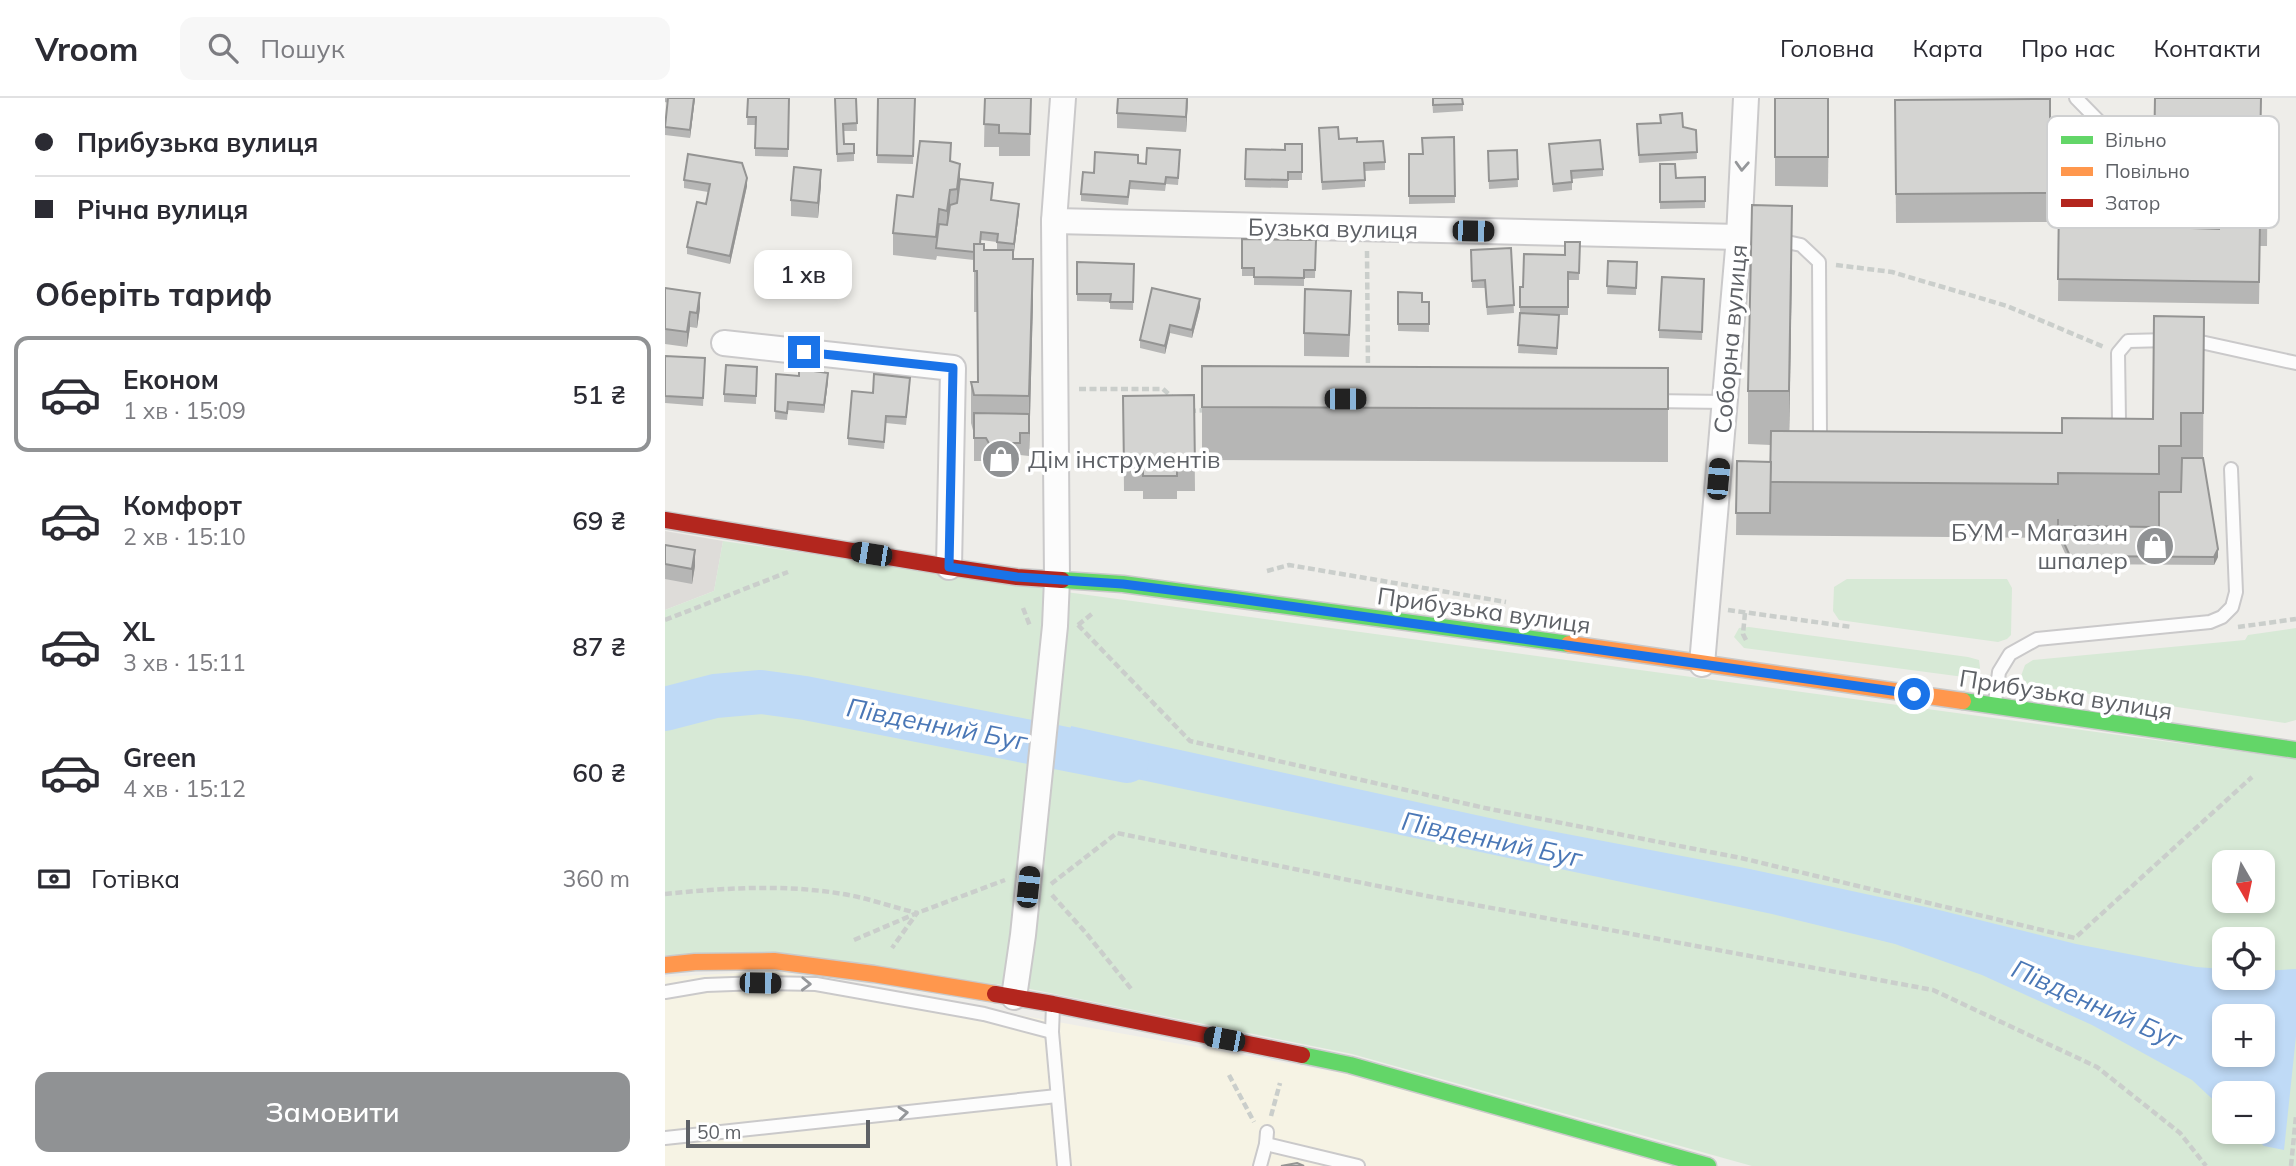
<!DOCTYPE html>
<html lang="uk">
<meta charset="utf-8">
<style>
:root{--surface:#fff;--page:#f7f7f7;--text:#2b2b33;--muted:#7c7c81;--line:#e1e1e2;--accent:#909294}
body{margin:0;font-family:Mulish,sans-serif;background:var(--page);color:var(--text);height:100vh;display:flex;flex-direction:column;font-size:26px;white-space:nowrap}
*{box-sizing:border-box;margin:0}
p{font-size:23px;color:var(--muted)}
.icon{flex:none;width:38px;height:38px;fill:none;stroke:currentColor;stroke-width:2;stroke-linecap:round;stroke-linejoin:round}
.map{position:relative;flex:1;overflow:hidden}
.panel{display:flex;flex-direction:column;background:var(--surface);width:665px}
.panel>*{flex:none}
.banner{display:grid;align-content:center;height:154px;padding:0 35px;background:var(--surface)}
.needle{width:46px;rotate:171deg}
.controls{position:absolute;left:1547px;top:752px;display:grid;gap:14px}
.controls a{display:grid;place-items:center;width:63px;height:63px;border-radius:14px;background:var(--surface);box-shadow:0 4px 10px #0003;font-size:35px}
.scale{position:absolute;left:21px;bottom:18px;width:184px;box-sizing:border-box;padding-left:7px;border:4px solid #5e6166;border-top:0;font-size:19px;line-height:24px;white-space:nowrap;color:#5e6166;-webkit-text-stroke:5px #fff;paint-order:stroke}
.end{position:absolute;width:32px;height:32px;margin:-16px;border:9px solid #1a73e8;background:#fff;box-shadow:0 0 0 4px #fff}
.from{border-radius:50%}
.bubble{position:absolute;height:49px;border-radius:14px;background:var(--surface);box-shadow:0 4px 10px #0003;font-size:23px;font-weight:600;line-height:49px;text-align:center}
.car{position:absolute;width:21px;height:42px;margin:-21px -10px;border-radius:9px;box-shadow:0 0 5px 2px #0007;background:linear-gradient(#222 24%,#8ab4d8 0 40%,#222 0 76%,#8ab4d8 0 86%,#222 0)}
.banner b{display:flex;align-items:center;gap:24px;height:66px;font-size:26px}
.banner b+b{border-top:2px solid var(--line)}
.banner i{width:18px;height:18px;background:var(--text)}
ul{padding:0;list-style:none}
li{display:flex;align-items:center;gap:21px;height:116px;margin:0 14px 10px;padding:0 21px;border:4px solid transparent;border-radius:14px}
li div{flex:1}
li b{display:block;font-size:26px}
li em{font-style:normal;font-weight:600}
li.selected{border-color:var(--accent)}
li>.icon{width:63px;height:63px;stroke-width:1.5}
h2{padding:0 35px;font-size:32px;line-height:84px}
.pay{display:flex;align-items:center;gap:18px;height:77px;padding:0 35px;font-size:26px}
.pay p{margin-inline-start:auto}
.action{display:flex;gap:14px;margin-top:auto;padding:14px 35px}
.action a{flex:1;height:80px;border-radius:14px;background:var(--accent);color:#fff;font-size:28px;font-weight:600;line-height:80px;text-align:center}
header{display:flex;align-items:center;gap:42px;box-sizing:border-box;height:98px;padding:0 35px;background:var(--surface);border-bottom:2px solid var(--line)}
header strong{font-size:33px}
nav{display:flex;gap:38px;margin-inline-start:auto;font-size:24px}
.search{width:490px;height:63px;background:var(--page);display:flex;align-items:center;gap:18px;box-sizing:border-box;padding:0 24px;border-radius:14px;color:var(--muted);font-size:26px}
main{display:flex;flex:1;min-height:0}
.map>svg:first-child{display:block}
.commercial{fill:#f6f3e4}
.industrial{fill:#dedcd9}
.green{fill:#d7e9d6;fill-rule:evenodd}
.water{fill:#bfdaf6;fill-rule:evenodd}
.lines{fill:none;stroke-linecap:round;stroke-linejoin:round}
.river{stroke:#bfdaf6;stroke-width:44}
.lane-casing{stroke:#cac9ca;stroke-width:16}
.street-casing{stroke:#cac9ca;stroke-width:28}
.fast-casing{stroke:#c9c9c9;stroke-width:19}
.slow-casing{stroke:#c9c9c9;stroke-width:19}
.jam-casing{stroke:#c9c9c9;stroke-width:19}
.path{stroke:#cacecb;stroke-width:4.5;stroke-dasharray:7 3.5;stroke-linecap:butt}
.lane{stroke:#fcfcfc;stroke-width:12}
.street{stroke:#fcfcfc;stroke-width:24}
.fast{stroke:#63d668;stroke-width:16}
.slow{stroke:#ff974d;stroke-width:16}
.jam{stroke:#b3261e;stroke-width:16}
.wall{fill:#b6b6b5;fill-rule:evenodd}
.shaded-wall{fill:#949493}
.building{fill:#d4d4d2;stroke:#949493;stroke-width:2}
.oneway{stroke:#95979a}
.route{stroke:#1a73e8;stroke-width:9}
.labels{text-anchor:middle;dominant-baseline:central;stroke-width:7;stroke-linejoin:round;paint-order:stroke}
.street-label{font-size:24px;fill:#5e6166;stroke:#fff}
.poi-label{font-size:24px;fill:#5e6166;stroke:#fff;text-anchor:start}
.water-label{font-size:26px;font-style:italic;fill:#4a77b6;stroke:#fff}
.key{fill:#fff;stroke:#cfd0d1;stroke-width:2}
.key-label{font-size:19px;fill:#5e6166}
</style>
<header>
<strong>Vroom</strong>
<div class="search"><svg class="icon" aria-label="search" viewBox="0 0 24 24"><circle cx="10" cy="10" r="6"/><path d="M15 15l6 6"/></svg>Пошук</div>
<nav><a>Головна</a><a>Карта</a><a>Про нас</a><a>Контакти</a></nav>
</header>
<main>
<section class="panel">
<div class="banner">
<b><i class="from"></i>Прибузька вулиця</b>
<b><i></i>Річна вулиця</b>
</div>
<h2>Оберіть тариф</h2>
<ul>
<li class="selected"><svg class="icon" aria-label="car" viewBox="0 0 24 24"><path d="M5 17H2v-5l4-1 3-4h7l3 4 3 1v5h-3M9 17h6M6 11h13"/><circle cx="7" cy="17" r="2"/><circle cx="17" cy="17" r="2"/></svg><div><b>Економ</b><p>1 хв · 15:09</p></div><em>51 ₴</em></li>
<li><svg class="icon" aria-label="car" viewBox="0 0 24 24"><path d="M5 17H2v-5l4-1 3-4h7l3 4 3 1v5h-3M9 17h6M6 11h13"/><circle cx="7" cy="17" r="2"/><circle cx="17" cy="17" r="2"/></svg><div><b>Комфорт</b><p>2 хв · 15:10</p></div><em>69 ₴</em></li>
<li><svg class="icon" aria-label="car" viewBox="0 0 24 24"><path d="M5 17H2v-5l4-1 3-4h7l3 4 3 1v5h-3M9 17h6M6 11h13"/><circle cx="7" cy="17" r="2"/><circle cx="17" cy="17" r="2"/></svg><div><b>XL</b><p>3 хв · 15:11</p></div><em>87 ₴</em></li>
<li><svg class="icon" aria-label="car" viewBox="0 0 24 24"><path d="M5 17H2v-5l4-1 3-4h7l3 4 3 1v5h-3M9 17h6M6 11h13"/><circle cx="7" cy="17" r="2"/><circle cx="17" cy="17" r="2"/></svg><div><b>Green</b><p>4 хв · 15:12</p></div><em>60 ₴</em></li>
</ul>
<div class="pay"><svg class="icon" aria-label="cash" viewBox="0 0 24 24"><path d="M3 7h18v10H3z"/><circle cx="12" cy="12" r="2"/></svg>Готівка<p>360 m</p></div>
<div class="action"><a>Замовити</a></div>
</section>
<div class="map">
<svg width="1631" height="1068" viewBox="0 0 1631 1068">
<rect width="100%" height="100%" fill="#eeede9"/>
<path class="commercial" d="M109,873L682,976L1009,1068H0V879Z"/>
<path class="industrial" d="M0,433L58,443L49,493L0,512Z"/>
<g class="green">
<path d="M58,443L381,491L380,527L340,887L0,857V512L49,493Z"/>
<path d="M1182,481H1342L1347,490L1346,537L1342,541L1333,544L1174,522L1168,513L1169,489Z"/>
<path d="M401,494L1631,661V1068H1087L687,956L360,890ZM1559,765H1598V803H1559ZM1559,842H1598V880H1559ZM1559,919H1598V957H1559ZM1559,996H1598V1034H1559Z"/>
<path d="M1084,529L1303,559L1314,562L1315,570L1310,577L1299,579L1079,550L1069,539L1074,530Z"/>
<path d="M1631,530V622L1620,625L1363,587L1356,578L1360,567L1368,562L1580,542L1583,537Z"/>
</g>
<path class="water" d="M406,628L870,730L1080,770L1270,811L1411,846L1531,869L1559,871V880H1598V873L1631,871V938L1619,1052L1599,1048L1584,1034H1598V996H1559V1012L1527,982L1427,927L1317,877L1230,846L1107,816L401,666ZM1559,919H1598V957H1559Z"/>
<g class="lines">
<path class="river" d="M0,611L50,598L96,594L140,600L462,663"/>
<defs>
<g id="lane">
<path d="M1411,0L1469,59"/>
<path d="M1113,142L1136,147L1154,164L1155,337"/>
<path d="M1522,241L1631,265"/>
<path d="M986,303L1060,304"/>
<path d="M1444,334L1454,322L1453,255L1463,243L1504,242"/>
<path d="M1330,604L1334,574L1345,556L1372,541L1545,524L1557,519L1567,509L1571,494L1566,371"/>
<path d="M0,894L41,887L95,885L151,886L319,916L387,934"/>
<path d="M388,908L387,934L399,1068"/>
<path d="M0,1040L392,998"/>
<path d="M601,1046L693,1068"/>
<path d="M595,1068L601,1046L602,1034"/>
</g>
<g id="street">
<path d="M389,123L1074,139"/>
<path d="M59,245L288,270L284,469"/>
<path d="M1037,566L1074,139L1081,0"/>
<path d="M349,899L358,837L390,528L392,481L389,123L398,0"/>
</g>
<g id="fast">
<path d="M397,482L458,486L904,546"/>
<path d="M1298,603L1631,652"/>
<path d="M637,957L685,967L1043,1068"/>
</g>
<g id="slow">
<path d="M904,546L1298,603"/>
<path d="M0,867L30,864L109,863L209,876L330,896"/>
</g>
<g id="jam">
<path d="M0,422L284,469L352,479L397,482"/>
<path d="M330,896L388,906L637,957"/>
</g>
</defs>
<use href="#lane" class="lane-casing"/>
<use href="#street" class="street-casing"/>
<use href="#fast" class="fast-casing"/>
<use href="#slow" class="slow-casing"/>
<use href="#jam" class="jam-casing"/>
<g class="path">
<path d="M702,153L703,274"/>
<path d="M1171,167L1227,174L1342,208L1439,249"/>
<path d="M414,291H498L507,299"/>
<path d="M524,313L543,312"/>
<path d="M602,473L624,467L841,504"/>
<path d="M358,510L365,528"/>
<path d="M1063,512L1187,529"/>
<path d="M1080,515L1078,536L1081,542"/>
<path d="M0,522L123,474"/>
<path d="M413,527L525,643L820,710L1076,760L1410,840L1587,679"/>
<path d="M413,527L428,515"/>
<path d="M1573,529L1631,521"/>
<path d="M386,786L452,735L762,798L1268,892L1432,969L1515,1035L1541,1068"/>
<path d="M0,796C58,790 120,786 178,796C203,800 227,809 252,815L227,850"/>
<path d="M387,797L421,835L467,892"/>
<path d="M189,842L252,815L340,782"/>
<path d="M564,977L589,1024"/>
<path d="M606,1018L615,985"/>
<path d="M1626,1068L1631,1018"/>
</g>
<use href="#lane" class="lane"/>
<use href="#street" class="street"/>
<use href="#fast" class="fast"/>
<use href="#slow" class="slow"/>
<use href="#jam" class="jam"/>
</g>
<g class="wall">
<path d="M0,0H30L25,40L0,37V26L3,5L0,4Z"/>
<path d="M83,0H124L123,59L90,58V27H82Z"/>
<path d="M170,0H191L192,33H178L179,46H189V63L172,64Z"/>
<path d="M213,0H250L248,66L212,65Z"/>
<path d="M320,0H366L365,58H334V49H319Z"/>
<path d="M523,0L521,34L452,30V15Z"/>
<path d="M767,0L798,6V13L768,15Z"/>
<path d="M1110,0H1164L1163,89L1110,88Z"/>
<path d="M1490,0L1596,54H1603L1602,148H1595L1594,206L1393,203L1394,104L1422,123L1527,130L1554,131V124H1548L1542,121L1536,109V86L1556,68H1522V80L1489,79Z"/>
<path d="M1385,1V124L1231,125L1230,2Z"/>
<path d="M995,25L1031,32L1032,61L974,65L972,34Z"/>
<path d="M654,38L692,44L720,64V72L700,73V89L657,92Z"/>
<path d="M789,39L790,105L744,106V56H758Z"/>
<path d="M637,46V82H623V90L580,89L581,51L620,52Z"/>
<path d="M884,46L938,71V78L907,81V92L888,94Z"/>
<path d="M852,52L853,89L824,91L823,53Z"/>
<path d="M515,60L513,87L501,86L500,93L465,91L463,107L416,103V96L429,75L473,65L481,66Z"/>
<path d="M286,64L295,81L328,93L327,102L354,113L349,154H348V161L368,202L364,358L355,357V368L345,367V377L333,376L326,371L321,363H309V336L306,325V284H312V214H309V162L272,158L271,162L228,157V135L248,99ZM316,142L332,144V152H319L316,146Z"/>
<path d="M995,66L1011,80L1040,79V110L995,111Z"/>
<path d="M19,82L82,88L65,166L22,156V149L41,106L43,94L19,90Z"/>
<path d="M156,87L153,120L126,118V102Z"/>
<path d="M577,141L651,142L650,180H639V188L589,187V178H577Z"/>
<path d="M915,144L914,182H903V217H887L894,225L892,257L853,255L855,215V189H858L900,157Z"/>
<path d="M846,150L849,215L822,217L820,190H807L806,152Z"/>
<path d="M1127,162L1124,333L1397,335L1488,321L1539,219L1538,361L1553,459L1549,467L1405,466L1393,440L1071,437L1072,363L1105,364L1106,347L1083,346V293Z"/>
<path d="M943,163L972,164L971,197L942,196Z"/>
<path d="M412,164L469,166L468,212L445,211V204L412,203Z"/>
<path d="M1039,181L1037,242L994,240V232Z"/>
<path d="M0,190L35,210L32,230L25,229L22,249L0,246Z"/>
<path d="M733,194L757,204H764V234L733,233Z"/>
<path d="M535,209L527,240L505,235L500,256L475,250V242Z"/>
<path d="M686,215L684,259L639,258V235Z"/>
<path d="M0,258L40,268L38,308L0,305Z"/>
<path d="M537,268L1003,270V364L537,362Z"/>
<path d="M92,269L91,306L59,304V296Z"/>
<path d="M111,276L163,283L159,315L123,312L122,322L110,321Z"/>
<path d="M245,288L241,327L221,325L219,351L183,347V340L208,295Z"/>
<path d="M529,297L530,393H512V401H478V393H459L458,298Z"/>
<path d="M0,447L30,468L27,486L0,481Z"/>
</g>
<g class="shaded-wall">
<path d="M29,0H30L25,40V32Z"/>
<path d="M522,0H523L521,34V19Z"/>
<path d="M295,66V88L292,113V91Z"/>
<path d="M156,72V87L153,120V105Z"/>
<path d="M82,80V88L65,166V158Z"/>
<path d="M285,92V114L282,135V113Z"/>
<path d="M354,106V113L349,154V146Z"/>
<path d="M1127,108V162L1124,347V293Z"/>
<path d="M368,161V202L364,358V298Z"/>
<path d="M35,195V210L32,230V215Z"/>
<path d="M535,201V209L527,240V232Z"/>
<path d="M25,214V229L22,249V234Z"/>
<path d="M505,227V235L500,256V248Z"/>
<path d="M163,275V283L159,315V307Z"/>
<path d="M1553,451V459L1549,467V459Z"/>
<path d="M30,452V468L27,486V471Z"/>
</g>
<g class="building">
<path d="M3,0H29L25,32L0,29Z"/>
<path d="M83,0H124L123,51L90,50L91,19H82Z"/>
<path d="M170,0H191L192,25L178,26L179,46H189V55L172,56Z"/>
<path d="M213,0H250L248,58L212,57Z"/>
<path d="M320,0H366L365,36L334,35V27L319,26Z"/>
<path d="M453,0H522L521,19L452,15Z"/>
<path d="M768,0H797L798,6L768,7Z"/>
<rect x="1110" y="0" width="53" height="59"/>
<path d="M1490,0H1596L1595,54H1603L1602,126L1595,125L1594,184L1393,181L1394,104H1422L1421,123L1488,125V116L1527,117V130L1554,131V102H1548L1542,98L1536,86L1542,73L1556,68V46L1522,45V57H1489Z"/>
<path d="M1385,1V95L1231,96L1230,2Z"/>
<path d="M1017,15L1018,29L1031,32L1032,54L974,57L972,26L996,25L995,17Z"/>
<path d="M673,29L674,41L692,40V44L718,43L720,64L699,65L700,82L657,84L654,30Z"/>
<path d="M789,39L790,98H744V56H758L757,40Z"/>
<path d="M935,42L938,71L906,73L907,84L888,86L884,46Z"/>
<path d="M255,43L286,45L285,63L295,66L292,91L285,92L282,113L274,111L271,139L228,135L232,97L248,99Z"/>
<path d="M620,46H637V74H623V82L580,81L581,51L620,52Z"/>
<path d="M482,50L515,52L513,80L501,79L500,86L465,83L463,99L416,96L418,74L429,75L430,54L473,57V65L481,66Z"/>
<path d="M852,52L853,81L824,83L823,53Z"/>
<path d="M23,56L77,65L82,80L65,158L22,149L32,104L41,106L45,86L19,82Z"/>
<path d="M995,66H1010L1011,80L1040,79V103L995,104Z"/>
<path d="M129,69L156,72L153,105L126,102Z"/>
<path d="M295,81L328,85L326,102L354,106L349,146L332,144L333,136L316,134L315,146H309V154L271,150L274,126L282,127L285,107L292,105Z"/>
<path d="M1087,107L1127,108L1124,293H1083Z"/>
<path d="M577,141L651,142L650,172H639V180L589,179V170H577Z"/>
<path d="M900,144H915L914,175L903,174V209H855V189H858L859,156L900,157Z"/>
<path d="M309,146H319V152H348V161H368L364,298L309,297L306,284H313L312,173H309Z"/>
<path d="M846,150L849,207L822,209L820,182L807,183L806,152Z"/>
<path d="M943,163L972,164L971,190L942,188Z"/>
<path d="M412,164L469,166L468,204H445L446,196H412Z"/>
<path d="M997,179L1039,181L1037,234L994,232Z"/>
<path d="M0,190L35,195L32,215L25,214L22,234L0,231Z"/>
<path d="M487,190L535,201L527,232L505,227L500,248L475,242Z"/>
<path d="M640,191L686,193L684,237L639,235Z"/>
<path d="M733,194L757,195V204H764V226H733Z"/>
<path d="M855,215L894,217L892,250L853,247Z"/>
<path d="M1489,218L1539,219L1538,315H1516V348H1494V376L1393,375V386L1105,384L1106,333L1397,335V320L1488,321Z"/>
<path d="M0,258L40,260L38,300L0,298Z"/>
<path d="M61,267L92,269L91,298L59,296Z"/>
<path d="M537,268L1003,270V311L537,309Z"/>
<path d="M134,271L163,275L159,307L123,304L122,315L110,313L111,276L134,278Z"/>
<path d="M209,276L245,280L241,319L221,318L219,344L183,340L187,293L208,295Z"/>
<path d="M529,297L530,371H512V378H478V371H459L458,298Z"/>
<path d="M309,315L364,316V335H355V345H345V354H333L326,349L321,340H309Z"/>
<path d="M1517,360H1538L1553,451L1549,459L1405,458L1393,432V421V428L1494,429V394H1516Z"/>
<path d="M1072,363L1106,364L1105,415H1071Z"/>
<path d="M0,447L30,452L27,471L0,466Z"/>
<path d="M632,1065L639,1068H616Z"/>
</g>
<defs><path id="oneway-chevron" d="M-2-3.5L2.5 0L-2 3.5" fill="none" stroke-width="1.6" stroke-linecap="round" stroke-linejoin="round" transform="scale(1.75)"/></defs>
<g class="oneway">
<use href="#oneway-chevron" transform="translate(1077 68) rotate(93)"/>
<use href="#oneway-chevron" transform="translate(141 886) rotate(2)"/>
<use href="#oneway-chevron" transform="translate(238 1015) rotate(-6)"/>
</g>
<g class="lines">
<path class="route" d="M139,254L288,270L284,469L352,479L458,486L567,500L1249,596"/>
</g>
<defs>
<symbol id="shop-disc" viewBox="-11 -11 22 22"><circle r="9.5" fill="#909294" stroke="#fff"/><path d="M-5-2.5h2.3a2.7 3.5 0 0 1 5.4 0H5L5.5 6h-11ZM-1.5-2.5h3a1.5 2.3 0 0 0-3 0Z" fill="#fff"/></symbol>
</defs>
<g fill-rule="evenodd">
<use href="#shop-disc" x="314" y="339" width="44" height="44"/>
<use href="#shop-disc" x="1468" y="426" width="44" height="44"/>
</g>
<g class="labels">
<g class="street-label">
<text transform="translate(668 130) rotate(1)">Бузька вулиця</text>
<text transform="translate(1065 241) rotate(-85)">Соборна вулиця</text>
<text transform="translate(819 512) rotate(8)">Прибузька вулиця</text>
<text transform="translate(1401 596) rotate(9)">Прибузька вулиця</text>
</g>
<g class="poi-label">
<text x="363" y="361">Дім інструментів</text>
<text x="1463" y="434" text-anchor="end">БУМ - Магазин<tspan x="1463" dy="28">шпалер</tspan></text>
</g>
<g class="water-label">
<text transform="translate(272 626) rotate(11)">Південний Буг</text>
<text transform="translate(827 741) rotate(12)">Південний Буг</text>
<text transform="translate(1432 906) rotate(24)">Південний Буг</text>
</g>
</g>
<rect x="1382" y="18" width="232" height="112" rx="10" class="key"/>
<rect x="1396" y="38" width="32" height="8" fill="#63d668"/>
<rect x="1396" y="69" width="32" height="9" fill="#ff974d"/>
<rect x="1396" y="101" width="32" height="8" fill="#b3261e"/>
<g class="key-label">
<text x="1440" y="49">Вільно</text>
<text x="1440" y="80">Повільно</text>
<text x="1440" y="112">Затор</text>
</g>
</svg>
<div class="controls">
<a><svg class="needle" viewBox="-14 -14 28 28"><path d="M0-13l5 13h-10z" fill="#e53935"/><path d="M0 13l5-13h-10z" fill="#7c7c81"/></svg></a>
<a><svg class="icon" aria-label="locate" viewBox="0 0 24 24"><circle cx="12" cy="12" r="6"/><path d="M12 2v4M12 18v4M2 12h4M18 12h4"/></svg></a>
<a>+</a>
<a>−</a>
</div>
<div class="scale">50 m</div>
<i class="end from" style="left:1249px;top:596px"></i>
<i class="end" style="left:139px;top:254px"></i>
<div class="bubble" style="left:89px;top:152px;width:98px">1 хв</div>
<i class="car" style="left:808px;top:133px;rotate:91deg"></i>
<i class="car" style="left:680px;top:301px;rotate:90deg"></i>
<i class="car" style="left:1053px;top:381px;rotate:5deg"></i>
<i class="car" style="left:206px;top:456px;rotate:279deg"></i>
<i class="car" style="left:363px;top:789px;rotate:6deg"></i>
<i class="car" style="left:95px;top:885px;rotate:91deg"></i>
<i class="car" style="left:559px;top:941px;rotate:281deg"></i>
</div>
</main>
